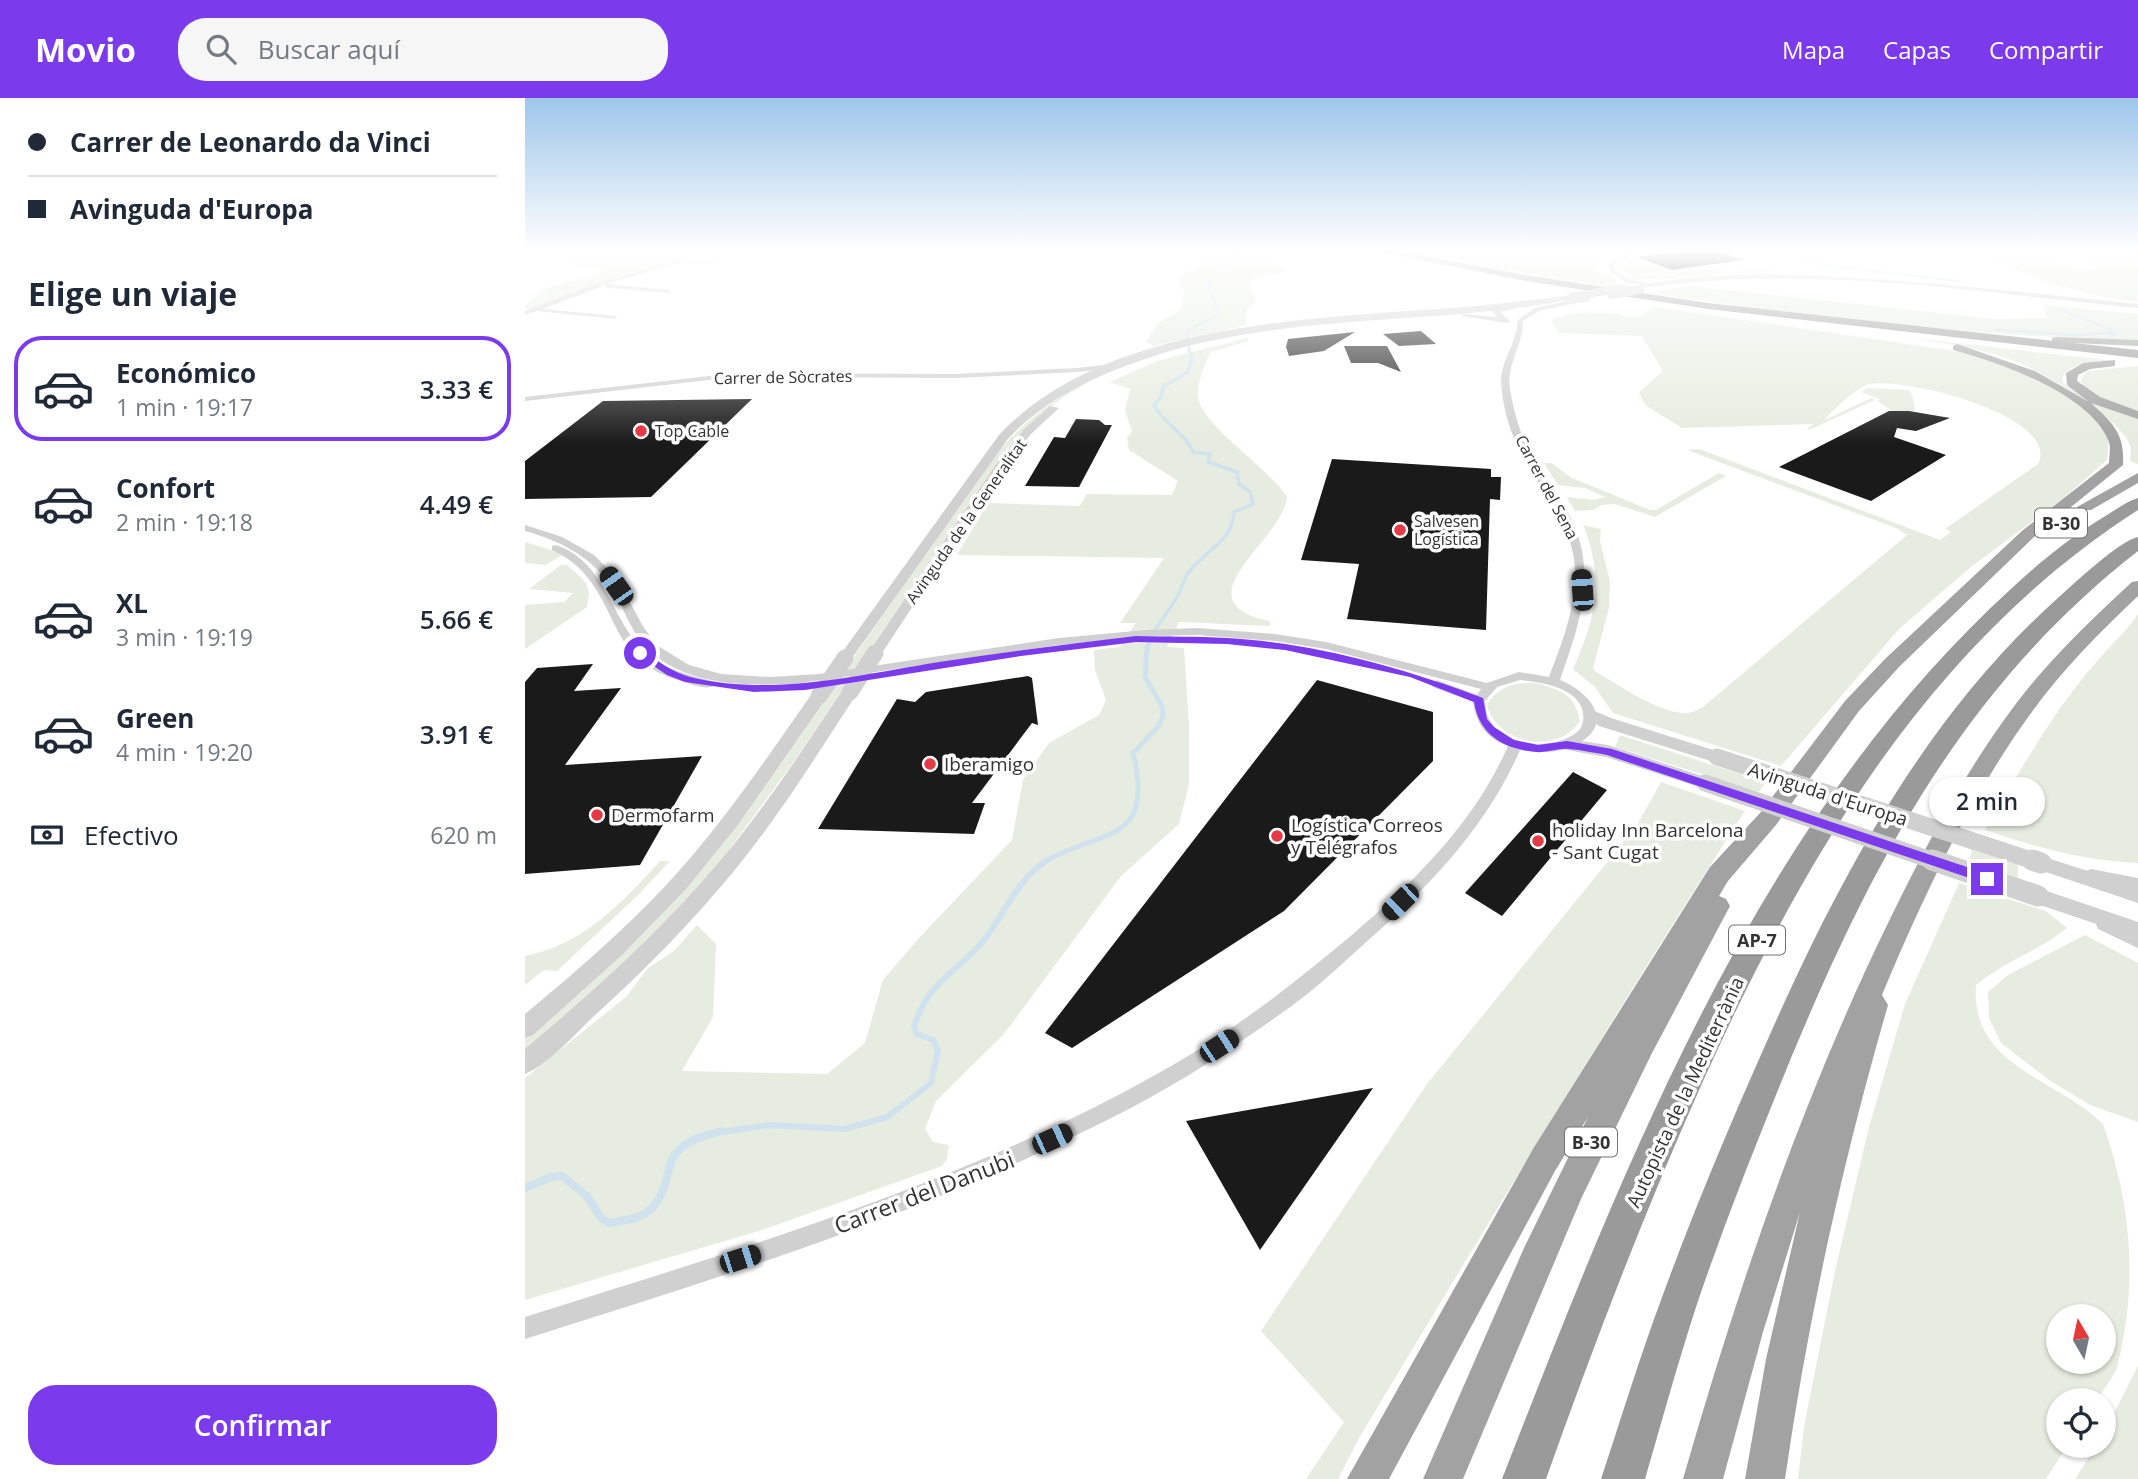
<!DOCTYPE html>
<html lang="es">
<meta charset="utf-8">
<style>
:root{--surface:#fff;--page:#f6f6f7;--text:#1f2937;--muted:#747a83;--line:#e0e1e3;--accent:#7c3aed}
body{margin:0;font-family:"Open Sans",sans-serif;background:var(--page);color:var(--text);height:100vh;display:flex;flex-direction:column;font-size:26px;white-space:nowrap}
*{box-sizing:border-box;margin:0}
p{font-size:23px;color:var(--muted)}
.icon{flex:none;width:38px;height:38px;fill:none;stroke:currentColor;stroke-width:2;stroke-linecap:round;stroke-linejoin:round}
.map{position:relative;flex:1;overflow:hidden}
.details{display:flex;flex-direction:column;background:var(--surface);width:525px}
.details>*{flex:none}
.banner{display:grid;align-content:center;height:154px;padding:0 28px;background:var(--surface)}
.needle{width:46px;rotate:351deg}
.tools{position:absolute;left:1521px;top:1206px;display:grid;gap:14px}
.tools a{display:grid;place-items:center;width:70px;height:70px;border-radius:50%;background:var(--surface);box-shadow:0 2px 5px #0004;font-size:35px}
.end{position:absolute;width:32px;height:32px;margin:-16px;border:9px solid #7c3aed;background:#fff;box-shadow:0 0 0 4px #fff}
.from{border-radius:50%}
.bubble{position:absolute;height:49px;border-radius:24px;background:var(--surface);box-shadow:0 2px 5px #0004;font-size:23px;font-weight:600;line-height:49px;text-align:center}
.car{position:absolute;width:21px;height:42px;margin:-21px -10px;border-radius:9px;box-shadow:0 0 5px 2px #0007;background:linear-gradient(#222 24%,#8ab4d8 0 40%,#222 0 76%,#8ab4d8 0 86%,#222 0)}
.banner b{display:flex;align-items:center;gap:24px;height:66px;font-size:26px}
.banner b+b{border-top:2px solid var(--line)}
.banner i{width:18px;height:18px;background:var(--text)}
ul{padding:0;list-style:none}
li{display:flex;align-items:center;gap:21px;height:105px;margin:0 14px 10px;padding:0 14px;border:4px solid transparent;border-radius:28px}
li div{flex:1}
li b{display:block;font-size:26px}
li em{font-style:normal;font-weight:600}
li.on{border-color:var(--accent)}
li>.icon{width:63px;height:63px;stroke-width:1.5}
h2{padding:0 28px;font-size:32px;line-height:84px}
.pay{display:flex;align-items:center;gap:18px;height:77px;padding:0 28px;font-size:26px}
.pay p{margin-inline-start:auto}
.button{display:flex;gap:14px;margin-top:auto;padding:14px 28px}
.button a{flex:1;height:80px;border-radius:28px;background:var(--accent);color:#fff;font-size:28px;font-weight:600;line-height:80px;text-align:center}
header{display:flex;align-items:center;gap:42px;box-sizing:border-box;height:98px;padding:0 35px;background:var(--accent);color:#fff}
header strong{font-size:33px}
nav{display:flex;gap:38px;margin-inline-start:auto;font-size:24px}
.search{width:490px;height:63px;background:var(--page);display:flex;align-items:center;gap:18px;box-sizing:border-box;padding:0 24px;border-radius:28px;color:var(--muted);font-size:26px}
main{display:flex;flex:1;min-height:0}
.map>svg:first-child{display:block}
.green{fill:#e6ecdf;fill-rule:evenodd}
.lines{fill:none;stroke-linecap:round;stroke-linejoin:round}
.stream-far4{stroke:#cfe2ee;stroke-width:2.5}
.stream-far3{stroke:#cfe2ee;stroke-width:3.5}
.stream-far2{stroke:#cfe2ee;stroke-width:5}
.stream-far1{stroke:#cfe2ee;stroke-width:6}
.stream{stroke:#cfe2ee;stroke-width:8}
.building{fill:#1a1a1a}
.minor{fill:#d0d0d0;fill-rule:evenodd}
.tertiary{fill:#d0d0d0;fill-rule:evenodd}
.trunk{fill:#a2a2a2;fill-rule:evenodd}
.motorway{fill:#9a9a9a;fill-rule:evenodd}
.tertiary-bridge-far2{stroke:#d0d0d0;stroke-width:8}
.tertiary-bridge-far1{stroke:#d0d0d0;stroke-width:17}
.tertiary-bridge{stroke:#d0d0d0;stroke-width:21}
.route{fill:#7c3aed}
.poi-dot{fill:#e63946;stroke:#fff;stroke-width:2.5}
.labels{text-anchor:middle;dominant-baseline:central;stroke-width:7;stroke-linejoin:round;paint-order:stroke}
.far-street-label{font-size:16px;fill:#333;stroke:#fff}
.far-poi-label{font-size:16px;fill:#333;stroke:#fff;text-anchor:start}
.shield{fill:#fff;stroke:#707070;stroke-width:2}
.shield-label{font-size:18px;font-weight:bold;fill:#333}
.poi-label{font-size:19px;fill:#333;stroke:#fff;text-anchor:start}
.street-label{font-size:19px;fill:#333;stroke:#fff}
.near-street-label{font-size:23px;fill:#333;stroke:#fff}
</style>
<header>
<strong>Movio</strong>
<div class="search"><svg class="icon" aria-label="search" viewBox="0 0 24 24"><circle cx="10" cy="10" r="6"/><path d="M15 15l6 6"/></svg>Buscar aquí</div>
<nav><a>Mapa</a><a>Capas</a><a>Compartir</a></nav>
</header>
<main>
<section class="details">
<div class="banner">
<b><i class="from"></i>Carrer de Leonardo da Vinci</b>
<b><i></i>Avinguda d'Europa</b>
</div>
<h2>Elige un viaje</h2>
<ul>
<li class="on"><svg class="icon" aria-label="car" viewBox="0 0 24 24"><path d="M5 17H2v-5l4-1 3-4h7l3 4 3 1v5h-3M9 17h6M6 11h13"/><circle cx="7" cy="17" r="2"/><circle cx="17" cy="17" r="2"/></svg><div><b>Económico</b><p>1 min · 19:17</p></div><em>3.33 €</em></li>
<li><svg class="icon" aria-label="car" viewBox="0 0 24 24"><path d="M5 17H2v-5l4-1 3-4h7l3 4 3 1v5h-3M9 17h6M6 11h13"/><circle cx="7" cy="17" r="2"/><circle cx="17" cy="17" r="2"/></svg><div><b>Confort</b><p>2 min · 19:18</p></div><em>4.49 €</em></li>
<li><svg class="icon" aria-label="car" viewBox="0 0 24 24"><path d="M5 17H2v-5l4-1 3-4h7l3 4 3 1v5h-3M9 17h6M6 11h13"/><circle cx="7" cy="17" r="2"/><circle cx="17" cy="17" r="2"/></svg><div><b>XL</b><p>3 min · 19:19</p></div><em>5.66 €</em></li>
<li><svg class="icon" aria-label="car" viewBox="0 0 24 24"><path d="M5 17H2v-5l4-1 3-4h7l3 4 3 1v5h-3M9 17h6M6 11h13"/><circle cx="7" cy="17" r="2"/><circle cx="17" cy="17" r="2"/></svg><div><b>Green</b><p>4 min · 19:20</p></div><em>3.91 €</em></li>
</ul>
<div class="pay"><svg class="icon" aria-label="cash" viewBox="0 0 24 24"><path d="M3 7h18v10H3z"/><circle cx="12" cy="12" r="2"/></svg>Efectivo<p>620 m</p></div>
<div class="button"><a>Confirmar</a></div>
</section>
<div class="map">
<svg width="1613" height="1381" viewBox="0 0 1613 1381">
<rect width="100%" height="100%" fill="#fff"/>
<g class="green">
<path d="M94,152H164L163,161L143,165L9,211H0V207L23,189L81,174L40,165Z"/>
<path d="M687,152H769L747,159L745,163L763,173L728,181L724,189L731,202L721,214V227L629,248L621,244L632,226L657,211L659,194L652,180L673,168Z"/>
<path d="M871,152H1097L1080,157L1068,164L1070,172L1089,180L1091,186L1082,189Z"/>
<path d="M1460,152H1519C1526,167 1556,172 1571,171L1565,159L1572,152H1613V204C1577,201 1482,178 1460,152Z"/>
<path d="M1111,159L1115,166L1125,165L1159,173L1178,170L1212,174L1234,168L1251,174L1112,182L1105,180L1094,168L1095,165Z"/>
<path d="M1165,188L1469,221L1522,220L1518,207L1613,216V243C1449,238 1285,218 1123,195Z"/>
<path d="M1130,209L1451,256C1491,272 1564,299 1584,340L1582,362L1536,402L1446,469L1374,531L1256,668L1088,615L1070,589L1048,571C1071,520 1080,480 1058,427L1076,431L1075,443L1085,484L1084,510L1068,570L1071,574C1094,587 1131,613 1157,615C1165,616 1171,613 1178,609L1382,437L1371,430L1162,352L1174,351L1415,442L1426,434L1420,431L1513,366C1538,318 1373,276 1341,287C1331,291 1305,314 1300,322L1346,300L1350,302L1284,332L1282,331L1289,326L1157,330L1120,307L1114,294L1138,273L1117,238L1034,235L1026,223C1051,209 1087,216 1115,219Z"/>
<path d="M925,215L927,217C780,226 586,227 482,350L267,666L190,771L137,829L51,910L0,952V939L85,865L181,766L254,667L464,364C579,223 760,228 925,215Z"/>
<path d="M722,240L724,243L686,254C680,265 671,287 673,299C676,327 744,370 762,399C760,440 650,504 745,523V528L654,524L642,549L659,550L664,627V686L654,726L596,778L479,936L411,1003L400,1031L408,1044L424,1047L422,1061L417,1068L237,1132L0,1202V980L101,899L123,870L149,853L172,827L191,846L188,919L157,973L302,976L340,945L358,882L394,840L487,742L498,682L524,645L574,617L581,602L570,572L569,552L595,549L611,525H595L639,460L432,457L463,405L555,408L562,396L647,397L653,383L604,352L602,340L607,333L600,313L605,291L585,284L632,263Z"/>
<path d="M1386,240L1590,263C1571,264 1550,262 1537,279L1538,285L1570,305L1613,320V366L1605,363C1606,355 1607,350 1603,343C1589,317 1523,277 1495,265C1460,251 1423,246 1386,240Z"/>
<path d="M1613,268V313C1596,307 1561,301 1556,282L1562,273Z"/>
<path d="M1342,290L1384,292L1388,300L1390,313H1367L1353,303L1355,301L1336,294Z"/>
<path d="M1019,365H1026L1047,380L1125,412H1131L1194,375L1201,378L1130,419L1090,406L1077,407L1068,412L1050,413L1042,399L1069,402L1080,399L1060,390L1033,387Z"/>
<path d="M0,444L39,456L21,467L0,465Z"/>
<path d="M36,467H42C59,483 68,485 62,509L0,551V507L39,504L48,495L4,491Z"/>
<path d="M1613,516V765C1559,763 1510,749 1460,732C1493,677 1525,618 1567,569C1582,551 1599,536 1613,516Z"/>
<path d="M1011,585C1037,593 1049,595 1055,623C1032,658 972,646 962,607C973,588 990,584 1011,585Z"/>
<path d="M1095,637L1221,678L1240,685L1234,694L1090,649Z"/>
<path d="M1136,684L1220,713C1087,920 960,1130 834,1340L813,1381H781L819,1324L736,1233L902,986L1111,729Z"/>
<path d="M1447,752L1493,767V780L1444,763Z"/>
<path d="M135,763H145L113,797L32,873L19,872L0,887V858C59,846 96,806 135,763Z"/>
<path d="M1434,785L1521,813L1542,830C1514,853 1479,863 1451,887C1445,969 1532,980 1578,1026C1607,1108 1613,1186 1592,1270C1587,1281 1578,1292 1572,1302H1533V1348H1542L1521,1381H1273L1279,1329L1310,1173L1344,1029L1380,906ZM1578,1218V1264H1533V1218Z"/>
<path d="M1560,837L1613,865V1024L1565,1007L1524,982L1476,945L1464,920L1463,894L1483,877Z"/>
<path d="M1613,1268V1381H1550L1571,1348H1578L1579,1335Z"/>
</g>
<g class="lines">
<g class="stream-far4">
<path d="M1258,152L1298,167L1433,183"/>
<path d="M1536,212L1580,229L1589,236L1582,241"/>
<path d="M1472,232L1552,237L1586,235"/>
<path d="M665,255L662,233L693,216L682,181L714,159L715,152"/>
</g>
<path class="stream-far3" d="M622,551C629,528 641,519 652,499C657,491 658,481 664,474C680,452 708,444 709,414L728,406L725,394L714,386L712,374L683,364L685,356L668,354C660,334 638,326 629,307L636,299L638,289L663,274L667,259L664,253"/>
<path class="stream-far2" d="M519,764C576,730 631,748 608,655L633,629L638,618L637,608L620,579L622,549"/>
<path class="stream-far1" d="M190,1035L244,1027L320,1031L362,1019L406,985L413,952L408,942L392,936L389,928C405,881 431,876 459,842C481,814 491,783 522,762"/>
<path class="stream" d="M0,1090L26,1079L37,1078L62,1098L76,1120L84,1125C119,1120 133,1115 142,1079C144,1070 146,1060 152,1054C163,1041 182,1037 197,1033"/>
</g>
<g class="building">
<path d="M1161,152H1192L1218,162L1147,172L1112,159Z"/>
<path d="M896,233L911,246L874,248L858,236Z"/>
<path d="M830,234L799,253L764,258L761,249L763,241Z"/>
<path d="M819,248H862L876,274L853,265H826Z"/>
<path d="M227,301L126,399L0,401V363L78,303Z"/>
<path d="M1364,313H1384L1425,320L1391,333L1372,330L1369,339L1421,357L1346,403L1254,369Z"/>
<path d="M551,321L574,322L580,327H587L554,389L500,388L529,339L540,340Z"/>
<path d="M807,361L966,371V379H976L975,402L965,401L961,532L822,521L834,466L776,462Z"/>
<path d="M68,566L49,593L96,590L40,667L177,658L115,767L0,776V584L12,570Z"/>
<path d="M503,578L507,580L513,627L507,625L447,705H460L449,736L293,731L372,601L390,604L401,594Z"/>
<path d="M792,582L908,614V663L759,813L547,950L520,935Z"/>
<path d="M1048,674L1082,692L977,818L940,795Z"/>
<path d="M848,990L735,1152L661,1023Z"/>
</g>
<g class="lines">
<g class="minor">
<path d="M1112,152H1120L1089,166L1090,171L1105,182L1123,185V187L1101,185L1084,172V164Z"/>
<path d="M147,163L203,165L149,166L82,186L146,192L144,195L82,190L80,187L18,211L90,218L92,221L11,213L0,217V213L71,186Z"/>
<path d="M1047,202L1049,205L1014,213L998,223C998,248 981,266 985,291C989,317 998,344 1011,367C1020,380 1031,393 1039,407C1075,468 1057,519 1035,582C1063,593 1091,624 1054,645C1036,656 1015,655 995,652C962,729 901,792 839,846C820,863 801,881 781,897C750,921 716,943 683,965C632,998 576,1026 520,1052C353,1131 176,1185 0,1241V1219C228,1147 462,1079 668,955C725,920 777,879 828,836C889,784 950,724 983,648C962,641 951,626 948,604L908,589L906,586L912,582L952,597L956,591L801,551L750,543L672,537L621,538L534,547L269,586C221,588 159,588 122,550C107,535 100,514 90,495C71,461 37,443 0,433V427L37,439L69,457L91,479L119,530L133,548L164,567L196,576L245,579L294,576L534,540L621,532L672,530L750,536L801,544L962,585L994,574L1024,579C1037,545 1052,507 1050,470C1047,426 1019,397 998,360C986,338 977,308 976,283C976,266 986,253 990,237C992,232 992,227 993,222L1010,210ZM995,582C1015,584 1053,589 1058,614C1059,621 1058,629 1053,633C1031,654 975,649 963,619C961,614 961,607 960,603L972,589Z"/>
<path d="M988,208L990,211L975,214L985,223L982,225L936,218L939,216L972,219L967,212Z"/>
<path d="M587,266H590V270L552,274L430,280L210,279L0,303V299L210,275L430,276L552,270Z"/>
<path d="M31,447C81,464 85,520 119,553C137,571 163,577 187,583L189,586L187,589C177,591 166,586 156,583C86,562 97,519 58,474C49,464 39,458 27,452V448Z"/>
<path d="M1566,771L1613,780V792L1561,781L1558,777L1561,773Z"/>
<path d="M1579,819L1613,835V850L1573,831L1571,826L1573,821Z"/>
</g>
<g class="tertiary">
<path d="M1227,176C1356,177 1484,193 1613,206V210C1485,198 1355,177 1225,181C1183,182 1140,187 1098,192L1094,190L1162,180Z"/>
<path d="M1046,197L1049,201C900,230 746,212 603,267C557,284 515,306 482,342L325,563H315L313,560L474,337C579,225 782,221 925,210C965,207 1006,202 1046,197Z"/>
<path d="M1063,199L1066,203L1034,208L1030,206Z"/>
<path d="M525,308L534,310L506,336L483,364L355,558H345L343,555L476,359L499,331Z"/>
<path d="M325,589L333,594C293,655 255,717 209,773C166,825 119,873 69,918C51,935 23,967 0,976V951C69,893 137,832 195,763C241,709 279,649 319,590Z"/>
<path d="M294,593L302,598L300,602L212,728L161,791L98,856L8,937L0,940V916C59,867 117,817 167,758C211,706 249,650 288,594Z"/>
<path d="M1065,611L1086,620L1198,655L1200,659L1192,665L1074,628L1057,616Z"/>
<path d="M1042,641L1083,647L1186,681L1189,685L1180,691L1081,659L1036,651L1034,647Z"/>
<path d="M1516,758L1613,789V805L1509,770L1507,765L1509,760Z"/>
<path d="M1513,790L1613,824V840L1506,804L1503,798L1506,792Z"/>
</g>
<g class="trunk">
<path d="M1531,239L1613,242V248L1527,244V240Z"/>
<path d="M1432,246L1510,273L1564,304L1542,287L1541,275L1558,265L1590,262V268L1565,271L1553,277L1552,283L1575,299L1613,313V321L1566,305C1588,325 1600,336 1598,367L1510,438L1374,569L1334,613L1251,727L1203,783L1194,798L1201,801L1205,808L1126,957L1056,1101L938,1381H898L999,1150L1063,1019L1030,1073L864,1381H822L1008,1051L1185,769L1235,715L1320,603L1360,561L1498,432L1584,365C1584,359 1586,350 1584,344C1566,296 1473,264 1428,252V248Z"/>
<path d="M1613,375V385L1566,412H1554L1552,409Z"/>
<path d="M1613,483V498C1576,533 1539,570 1509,611C1445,698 1398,799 1357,897L1363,907C1318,1063 1283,1220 1260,1381H1220L1241,1261L1275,1114L1238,1234L1198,1381H1158C1213,1189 1277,1001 1365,821C1402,745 1442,670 1493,603C1527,559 1567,521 1607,484Z"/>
</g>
<g class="motorway">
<path d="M845,152H866L1001,177L1183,205L1613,252V260L1183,211L1001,183Z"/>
<path d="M1613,400V412C1404,546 1279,760 1179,981C1120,1112 1069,1246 1021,1381H977C1100,1066 1231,723 1487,490C1516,463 1547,438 1582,417C1592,411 1602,403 1613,400Z"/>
<path d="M1613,439V453C1440,588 1349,761 1266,960C1233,1041 1200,1123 1172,1206C1153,1264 1137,1323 1120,1381H1076C1096,1321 1114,1261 1136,1202C1167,1117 1202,1033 1239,950C1311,786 1398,620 1534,499C1551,484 1594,443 1613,439Z"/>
</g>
<g class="tertiary-bridge-far2">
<path d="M1087,197L1115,192"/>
<path d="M1046,199L1098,190"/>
</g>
<g class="tertiary-bridge-far1">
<path d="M325,594L350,555"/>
<path d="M294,598L320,560"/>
<path d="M1192,659L1512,764"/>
<path d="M1180,685L1412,764"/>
</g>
<g class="tertiary-bridge">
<path d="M1407,762L1513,798"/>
<path d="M1507,762L1516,765"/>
</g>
</g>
<linearGradient id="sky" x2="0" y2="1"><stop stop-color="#9ec6ea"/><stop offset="0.44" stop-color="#fff"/><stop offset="1" stop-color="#fff" stop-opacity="0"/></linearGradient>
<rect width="1613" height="345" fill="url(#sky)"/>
<path class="route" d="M611,538C641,539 672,538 702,540C789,545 876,569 958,600L962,621L969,629L989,642L1013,647L1042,643L1087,651L1466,777L1468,781L1462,786L1082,657C1070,655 1057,652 1044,651C1033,650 1022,655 1011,654C979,651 954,637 949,604L885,579L760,552L702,546L611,544L496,558L280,592L229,594L160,584L142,577L110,555L118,553C133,563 147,574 165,579C247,599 333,577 414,564C480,554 545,546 611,538Z"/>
<g class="poi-dot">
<circle cx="116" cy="333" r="7"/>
<circle cx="875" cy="432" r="7"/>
<circle cx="405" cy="666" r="7"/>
<circle cx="72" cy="717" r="7"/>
<circle cx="752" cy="738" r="7"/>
<circle cx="1013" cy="743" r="7"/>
</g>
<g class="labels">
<g class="far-street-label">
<text transform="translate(258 279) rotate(-1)">Carrer de Sòcrates</text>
<text transform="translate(1022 389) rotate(62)">Carrer del Sena</text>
<text transform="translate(441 423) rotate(-55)">Avinguda de la Generalitat</text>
</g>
<g class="far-poi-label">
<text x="130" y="333">Top Cable</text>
<text x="889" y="423">Salvesen<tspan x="889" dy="18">Logística</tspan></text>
</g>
<g class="shield">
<rect x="1510" y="410.5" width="52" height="29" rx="5"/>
<rect x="1204" y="827.5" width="56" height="29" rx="5"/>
<rect x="1040" y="1029.5" width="52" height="29" rx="5"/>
</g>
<g class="shield-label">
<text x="1536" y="425">B-30</text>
<text x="1232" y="842">AP-7</text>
<text x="1066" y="1044">B-30</text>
</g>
<g class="poi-label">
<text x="419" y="666">Iberamigo</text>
<text x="86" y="717">Dermofarm</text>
<text x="766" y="727">Logística Correos<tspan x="766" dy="22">y Telégrafos</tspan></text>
<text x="1027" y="732">holiday Inn Barcelona<tspan x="1027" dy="22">- Sant Cugat</tspan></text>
</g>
<g class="street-label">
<text transform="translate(1303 696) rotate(18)">Avinguda d'Europa</text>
<text transform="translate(1160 994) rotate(-65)">Autopista de la Mediterrània</text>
</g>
<g class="near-street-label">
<text transform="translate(399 1094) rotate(-21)">Carrer del Danubi</text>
</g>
</g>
</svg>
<div class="tools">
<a><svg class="needle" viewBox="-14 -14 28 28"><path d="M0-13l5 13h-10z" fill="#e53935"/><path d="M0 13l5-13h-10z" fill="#747a83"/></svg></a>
<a><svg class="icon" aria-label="locate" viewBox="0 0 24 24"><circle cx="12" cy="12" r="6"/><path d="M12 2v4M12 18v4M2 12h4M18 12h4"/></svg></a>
</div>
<i class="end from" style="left:115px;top:555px"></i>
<i class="end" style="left:1462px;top:781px"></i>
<div class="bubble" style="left:1404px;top:679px;width:116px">2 min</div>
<i class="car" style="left:91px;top:488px;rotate:325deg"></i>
<i class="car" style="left:1057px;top:492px;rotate:356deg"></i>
<i class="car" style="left:875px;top:804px;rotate:226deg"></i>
<i class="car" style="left:694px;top:948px;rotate:57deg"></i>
<i class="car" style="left:527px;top:1041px;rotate:65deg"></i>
<i class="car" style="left:215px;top:1161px;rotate:72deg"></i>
</div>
</main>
